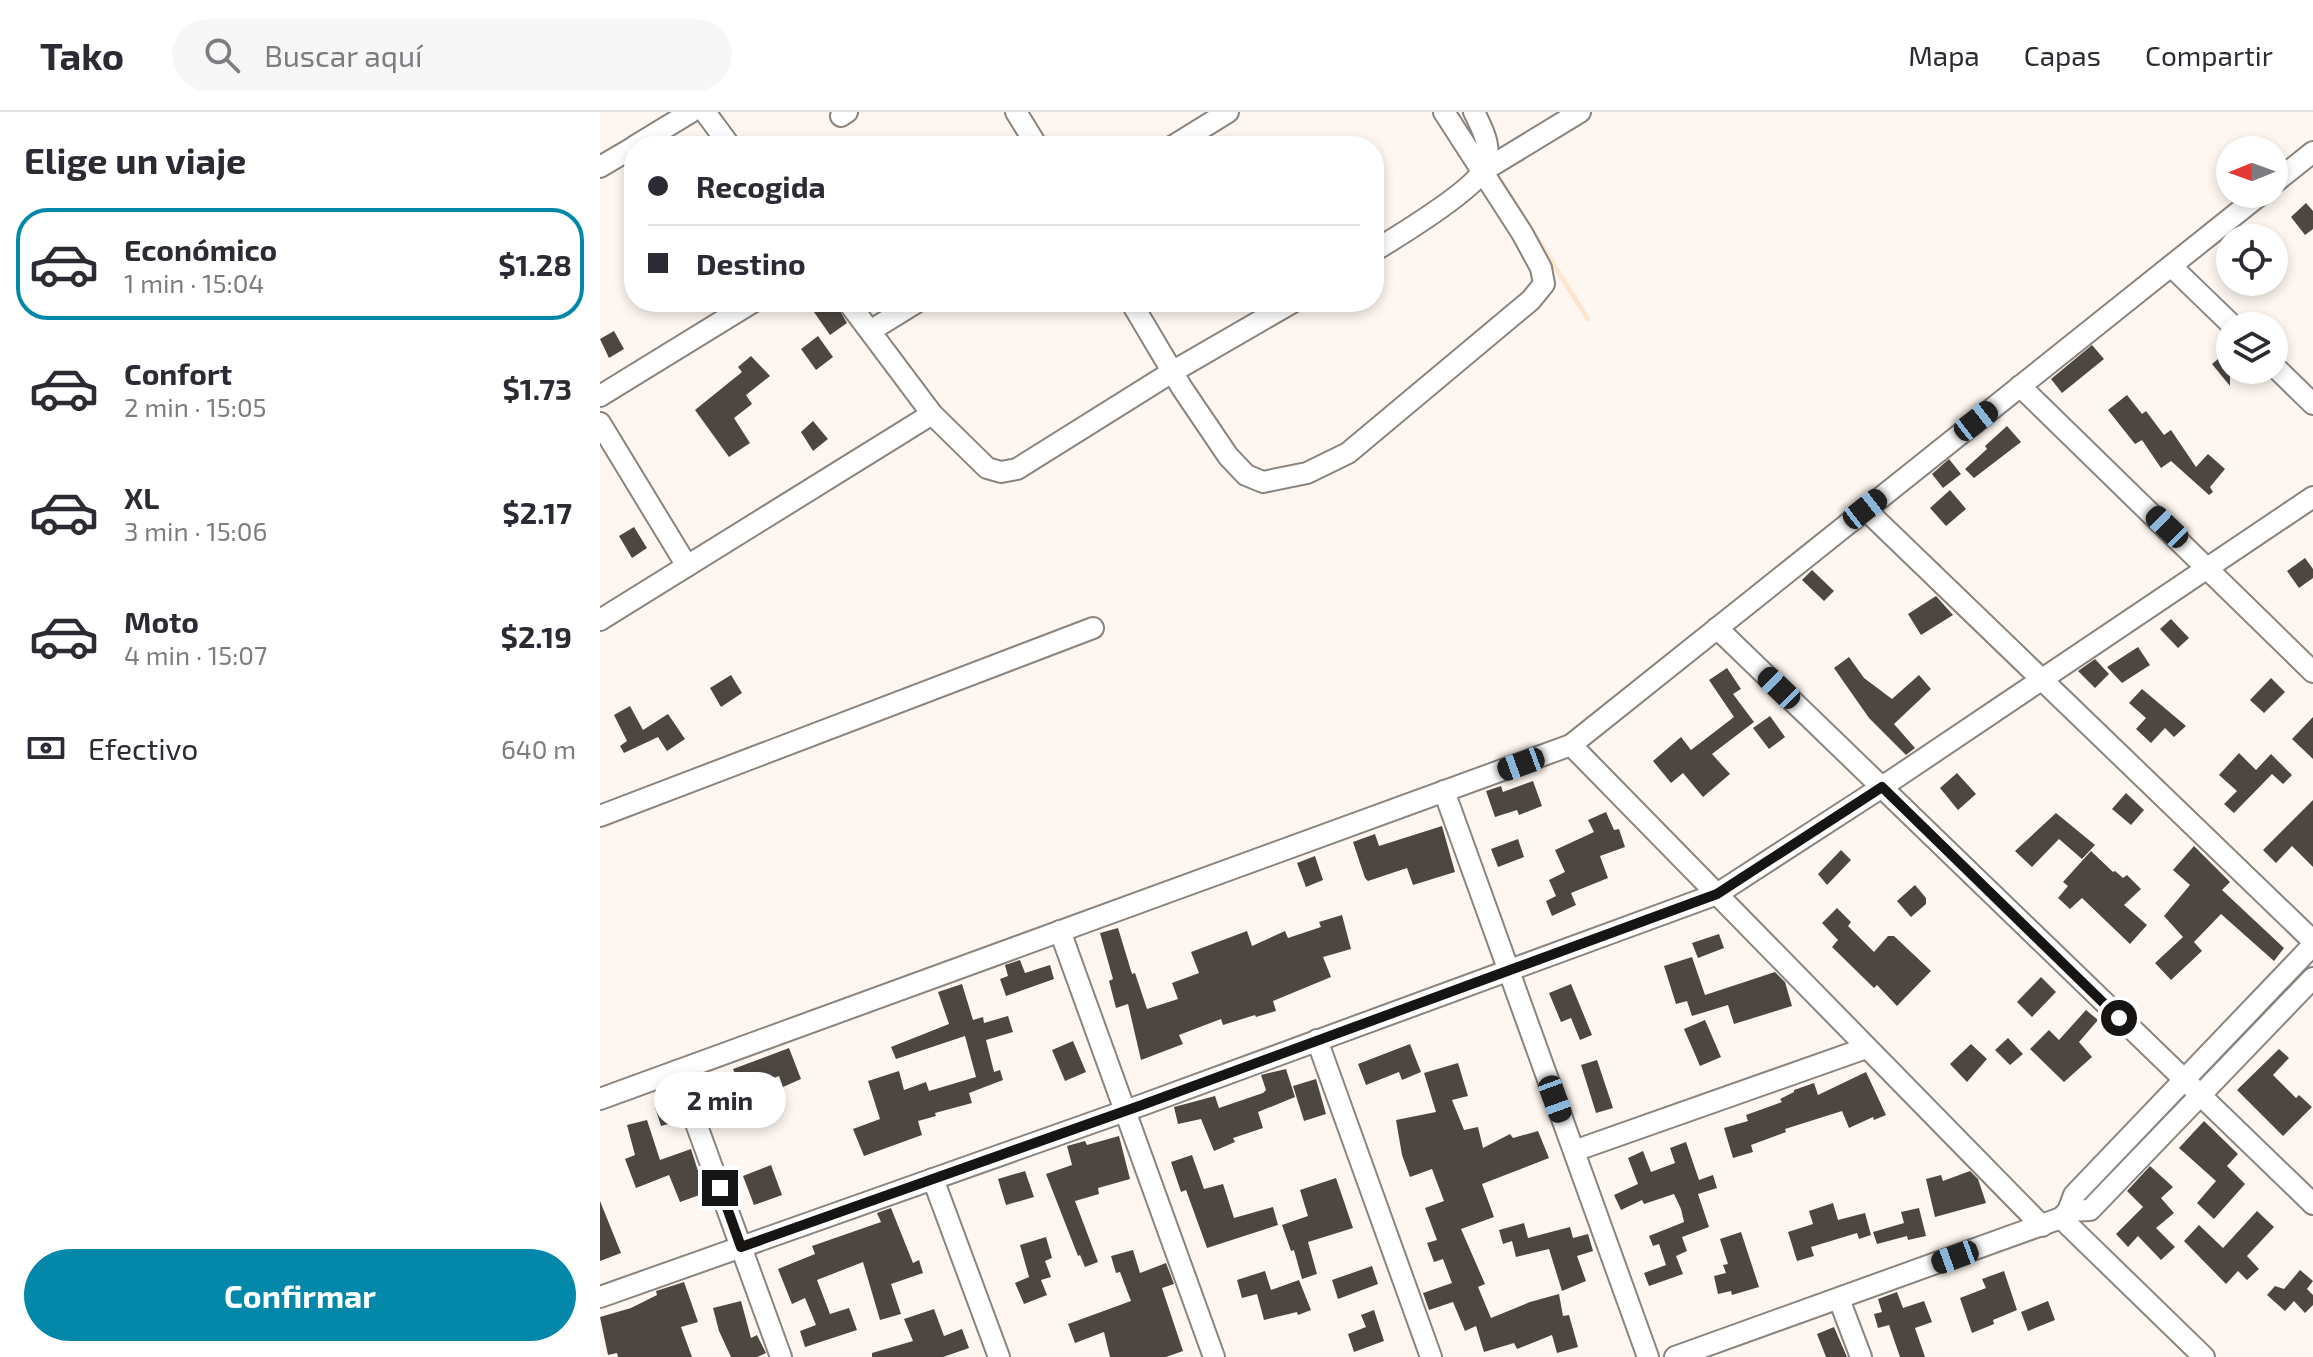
<!DOCTYPE html>
<html lang="es">
<meta charset="utf-8">
<style>
:root{--surface:#fff;--page:#f7f7f7;--text:#2b2b33;--muted:#7c7c81;--line:#e1e1e2;--accent:#0388aa}
body{margin:0;font-family:"Exo 2",sans-serif;background:var(--page);color:var(--text);height:100vh;display:flex;flex-direction:column;font-size:30px;white-space:nowrap}
*{box-sizing:border-box;margin:0}
p{font-size:26px;color:var(--muted)}
.icon{flex:none;width:44px;height:44px;fill:none;stroke:currentColor;stroke-width:2;stroke-linecap:round;stroke-linejoin:round}
.map{position:relative;flex:1;overflow:hidden}
.sheet{display:flex;flex-direction:column;background:var(--surface);width:600px}
.sheet>*{flex:none}
.top-card{position:absolute;left:24px;top:24px;width:760px;height:176px;border-radius:32px;box-shadow:0 4px 12px #0003;display:grid;align-content:center;height:176px;padding:0 24px;background:var(--surface)}
.needle{width:52px;rotate:269deg}
.tools{position:absolute;left:1616px;top:24px;display:grid;gap:16px}
.tools a{display:grid;place-items:center;width:72px;height:72px;border-radius:50%;background:var(--surface);box-shadow:0 4px 12px #0003;font-size:40px}
.end{position:absolute;width:36px;height:36px;margin:-18px;border:10px solid #171513;background:#fff;box-shadow:0 0 0 4px #fff}
.from{border-radius:50%}
.bubble{position:absolute;height:56px;border-radius:28px;background:var(--surface);box-shadow:0 4px 12px #0003;font-size:26px;font-weight:700;line-height:56px;text-align:center}
.car{position:absolute;width:24px;height:48px;margin:-24px -12px;border-radius:10px;box-shadow:0 0 6px 2px #0007;background:linear-gradient(#222 24%,#8ab4d8 0 40%,#222 0 76%,#8ab4d8 0 86%,#222 0)}
.top-card b{display:flex;align-items:center;gap:28px;height:76px;font-size:30px}
.top-card b+b{border-top:2px solid var(--line)}
.top-card i{width:20px;height:20px;background:var(--text)}
ul{padding:0;list-style:none}
li{display:flex;align-items:center;gap:24px;height:112px;margin:0 16px 12px;padding:0 8px;border:4px solid transparent;border-radius:32px}
li div{flex:1}
li b{display:block;font-size:30px}
li em{font-style:normal;font-weight:700}
li.selected{border-color:var(--accent)}
li>.icon{width:72px;height:72px;stroke-width:1.5}
h2{padding:0 24px;font-size:36px;line-height:96px}
.pay{display:flex;align-items:center;gap:20px;height:88px;padding:0 24px;font-size:30px}
.pay p{margin-inline-start:auto}
.button{display:flex;gap:16px;margin-top:auto;padding:16px 24px}
.button a{flex:1;height:92px;border-radius:48px;background:var(--accent);color:#fff;font-size:32px;font-weight:700;line-height:92px;text-align:center}
header{display:flex;align-items:center;gap:48px;box-sizing:border-box;height:112px;padding:0 40px;background:var(--surface);border-bottom:2px solid var(--line)}
header strong{font-size:38px}
nav{display:flex;gap:44px;margin-inline-start:auto;font-size:28px}
.search{width:560px;height:72px;background:var(--page);display:flex;align-items:center;gap:20px;box-sizing:border-box;padding:0 28px;border-radius:44px;color:var(--muted);font-size:30px}
main{display:flex;flex:1;min-height:0}
.map>svg:first-child{display:block}
.green{fill:#fde5ce}
.building{fill:#4d4742}
.lines{fill:none;stroke-linecap:round;stroke-linejoin:round}
.minor-casing{stroke:#8a847e;stroke-width:24}
.minor{stroke:#fff;stroke-width:20}
.route{stroke:#171513;stroke-width:10}
</style>
<header>
<strong>Tako</strong>
<div class="search"><svg class="icon" aria-label="search" viewBox="0 0 24 24"><circle cx="10" cy="10" r="6"/><path d="M15 15l6 6"/></svg>Buscar aquí</div>
<nav><a>Mapa</a><a>Capas</a><a>Compartir</a></nav>
</header>
<main>
<section class="sheet">
<h2>Elige un viaje</h2>
<ul>
<li class="selected"><svg class="icon" aria-label="car" viewBox="0 0 24 24"><path d="M5 17H2v-5l4-1 3-4h7l3 4 3 1v5h-3M9 17h6M6 11h13"/><circle cx="7" cy="17" r="2"/><circle cx="17" cy="17" r="2"/></svg><div><b>Económico</b><p>1 min · 15:04</p></div><em>$1.28</em></li>
<li><svg class="icon" aria-label="car" viewBox="0 0 24 24"><path d="M5 17H2v-5l4-1 3-4h7l3 4 3 1v5h-3M9 17h6M6 11h13"/><circle cx="7" cy="17" r="2"/><circle cx="17" cy="17" r="2"/></svg><div><b>Confort</b><p>2 min · 15:05</p></div><em>$1.73</em></li>
<li><svg class="icon" aria-label="car" viewBox="0 0 24 24"><path d="M5 17H2v-5l4-1 3-4h7l3 4 3 1v5h-3M9 17h6M6 11h13"/><circle cx="7" cy="17" r="2"/><circle cx="17" cy="17" r="2"/></svg><div><b>XL</b><p>3 min · 15:06</p></div><em>$2.17</em></li>
<li><svg class="icon" aria-label="car" viewBox="0 0 24 24"><path d="M5 17H2v-5l4-1 3-4h7l3 4 3 1v5h-3M9 17h6M6 11h13"/><circle cx="7" cy="17" r="2"/><circle cx="17" cy="17" r="2"/></svg><div><b>Moto</b><p>4 min · 15:07</p></div><em>$2.19</em></li>
</ul>
<div class="pay"><svg class="icon" aria-label="cash" viewBox="0 0 24 24"><path d="M3 7h18v10H3z"/><circle cx="12" cy="12" r="2"/></svg>Efectivo<p>640 m</p></div>
<div class="button"><a>Confirmar</a></div>
</section>
<div class="map">
<svg width="1713" height="1245" viewBox="0 0 1713 1245">
<rect width="100%" height="100%" fill="#fef7f1"/>
<path class="green" d="M867,10L990,206L989,209H986L865,14Z"/>
<g class="building">
<path d="M1706,91L1713,99V117L1705,123L1691,105Z"/>
<path d="M207,190H235L247,211L230,223Z"/>
<path d="M14,219L24,237L9,246L0,227Z"/>
<path d="M218,224L233,245L216,258L201,237Z"/>
<path d="M1492,233L1504,247L1462,281L1451,267Z"/>
<path d="M1630,237V274L1612,252Z"/>
<path d="M151,244L170,264L146,283L152,292L134,306L150,331L129,345L95,298L142,260L138,255Z"/>
<path d="M1527,283L1542,302L1546,299L1564,323L1571,318L1596,355L1608,342L1625,357L1610,375L1613,380L1609,383L1571,349L1561,356L1542,328L1535,332L1508,298Z"/>
<path d="M213,309L228,327L213,339L201,320Z"/>
<path d="M1407,314L1421,330L1374,366L1365,357L1387,337L1385,334Z"/>
<path d="M1349,347L1361,362L1343,376L1332,362Z"/>
<path d="M1350,378L1366,397L1346,414L1330,396Z"/>
<path d="M34,415L47,436L32,446L19,424Z"/>
<path d="M1705,446L1713,457V466L1699,476L1687,459Z"/>
<path d="M1212,458L1234,479L1224,489L1202,468Z"/>
<path d="M1336,484L1353,503L1321,523L1308,502Z"/>
<path d="M1571,507L1589,526L1578,536L1560,517Z"/>
<path d="M1538,535L1550,553L1522,571L1507,555Z"/>
<path d="M1249,545L1264,566L1292,587L1319,563L1331,577L1294,612L1315,636L1306,643L1269,606L1234,556Z"/>
<path d="M1495,547L1509,562L1495,576L1478,559Z"/>
<path d="M1127,556L1141,577L1133,582L1154,610L1112,642L1130,662L1103,685L1083,661L1071,671L1053,649L1081,625L1091,638L1134,605L1109,568Z"/>
<path d="M131,563L142,581L121,595L110,576Z"/>
<path d="M1671,566L1685,580L1664,601L1650,588Z"/>
<path d="M1542,577L1586,614L1574,625L1565,616L1551,631L1536,617L1546,606L1529,591Z"/>
<path d="M30,594L43,618L68,602L85,627L67,639L58,625L24,641L20,634L27,629L14,603Z"/>
<path d="M1170,604L1185,625L1169,637L1153,616Z"/>
<path d="M1713,605V647L1692,627Z"/>
<path d="M1639,641L1656,658L1671,642L1692,663L1683,672L1672,662L1634,701L1624,692L1637,679L1619,663Z"/>
<path d="M1357,661L1376,682L1358,698L1340,676Z"/>
<path d="M933,669L942,694L919,703L917,698L895,705L886,679L901,674L903,680Z"/>
<path d="M1526,681L1544,698L1531,713L1512,697Z"/>
<path d="M1713,688V755L1692,734L1676,751L1663,738Z"/>
<path d="M1006,700L1014,718L1019,717L1025,735L1000,744L1008,766L971,781L976,793L952,804L946,789L956,784L949,768L965,760L955,738L994,720L988,708Z"/>
<path d="M1456,701L1495,733L1482,747L1459,727L1432,755L1415,739Z"/>
<path d="M842,714L855,760L813,773L807,756L768,769L765,766L753,730L775,722L779,734Z"/>
<path d="M918,727L924,745L898,755L891,737Z"/>
<path d="M1594,734L1630,770L1622,778L1684,836L1674,849L1621,802L1594,830L1602,839L1571,868L1555,851L1583,825L1564,804L1590,773L1573,758Z"/>
<path d="M1241,738L1251,748L1227,773L1218,762Z"/>
<path d="M1491,739L1513,760L1515,759L1523,766L1527,763L1541,777L1524,793L1547,813L1530,832L1482,786L1470,797L1458,786L1468,774L1463,770Z"/>
<path d="M715,744L723,768L706,775L697,751Z"/>
<path d="M1315,773L1326,786V792L1311,805L1297,789Z"/>
<path d="M1237,796L1251,810L1248,814L1274,840L1288,824H1294L1331,859L1297,894L1277,873L1274,876L1232,835L1238,828L1222,811Z"/>
<path d="M742,803L751,837L723,845L731,865L673,889L676,899L656,905L655,903L623,913L621,907L579,923L583,932L541,948L528,892L516,896L509,869L513,867L500,821L518,816L532,862L535,861L547,897L578,887L572,871L599,861L591,840L647,819L652,834L685,819L688,826L721,815L719,810Z"/>
<path d="M1119,822L1124,836L1098,846L1092,831Z"/>
<path d="M1092,845L1105,883L1175,860L1185,870L1192,894L1134,912L1128,893L1092,904L1087,889L1076,892L1064,854Z"/>
<path d="M420,848L425,861L450,853L454,867L406,884L400,867L408,864L405,853Z"/>
<path d="M1441,865L1456,880L1432,905L1417,890Z"/>
<path d="M362,872L373,908L383,905L384,911L408,904L413,920L386,928L394,960L400,958L403,968L369,981L372,991L335,1001L336,1004L318,1009L322,1023L264,1044L253,1017L280,1007L268,969L299,959L304,978L326,970L329,979L376,965L365,924L296,947L291,935L349,912L338,880Z"/>
<path d="M971,872L992,923L980,928L971,906L961,910L949,881Z"/>
<path d="M1486,898L1498,908L1479,930L1492,945L1464,970L1430,937L1449,918L1459,928Z"/>
<path d="M1105,908L1121,945L1100,954L1084,917Z"/>
<path d="M1408,926L1423,942L1410,953L1395,938Z"/>
<path d="M473,929L486,960L465,969L452,938Z"/>
<path d="M810,932L821,960L802,968L799,960L766,973L758,952Z"/>
<path d="M1371,932L1387,947L1367,970L1350,952Z"/>
<path d="M189,936L201,967L183,975L179,964L142,978L133,957Z"/>
<path d="M1679,937L1689,946L1673,963L1696,986L1699,983L1712,995L1683,1024L1637,978Z"/>
<path d="M997,948L1013,996L996,1001L981,953Z"/>
<path d="M858,951L868,984L852,988L864,1018L878,1015L883,1036L910,1022L913,1026L938,1019L949,1046L882,1072L894,1105L861,1117L885,1172L878,1175L891,1206L930,1190L959,1182L963,1204L969,1203L978,1235L957,1241L952,1223L917,1237L914,1231L884,1240L876,1214L865,1219L853,1190L829,1198L823,1181L852,1171L843,1147L834,1150L827,1131L837,1128L825,1096L844,1089L832,1057L810,1065L802,1043L796,1008L836,1000L824,961Z"/>
<path d="M686,957L695,985L658,1000L663,1016L633,1026L635,1030L614,1039L601,1007L578,1012L574,995L615,984L619,996L663,981L666,978L661,963Z"/>
<path d="M1266,960L1286,1003L1274,1008L1273,1005L1249,1016L1242,999L1185,1017L1186,1020L1151,1033L1153,1040L1133,1046L1124,1016L1148,1009L1146,1003L1182,990L1180,987L1194,980V978L1214,971L1218,983Z"/>
<path d="M716,967L726,1002L704,1009L693,974Z"/>
<path d="M73,989L79,1009L61,1014L55,995Z"/>
<path d="M47,1008L60,1048L91,1037L105,1081L80,1090L69,1063L36,1076L25,1047L35,1043L27,1013Z"/>
<path d="M1604,1009L1638,1042L1627,1054L1645,1072L1614,1107L1597,1091L1616,1069L1579,1036Z"/>
<path d="M519,1024L530,1067L498,1076L499,1082L475,1089L498,1150L485,1155L480,1143L478,1144L446,1062L472,1053L467,1034L485,1029L487,1033Z"/>
<path d="M1086,1030L1099,1068L1113,1063L1117,1076L1098,1082L1109,1115L1082,1125L1087,1139L1076,1144L1083,1162L1049,1174L1044,1161L1066,1153L1059,1132L1053,1134L1049,1124L1084,1110L1081,1097L1074,1082L1044,1092L1042,1088L1021,1098L1014,1083L1038,1072L1028,1046L1043,1039L1051,1060L1075,1051L1070,1036Z"/>
<path d="M592,1043L604,1077L623,1072L634,1106L673,1095L678,1113L607,1136L586,1078L581,1080L571,1050Z"/>
<path d="M171,1053L182,1083L154,1093L143,1064Z"/>
<path d="M1550,1054L1573,1075L1561,1086L1574,1101L1556,1116L1575,1135L1561,1148L1538,1124L1528,1135L1516,1122L1543,1095L1527,1079Z"/>
<path d="M425,1059L434,1085L406,1093L398,1067Z"/>
<path d="M1370,1059L1378,1067L1386,1091L1335,1105L1326,1067L1341,1063L1343,1069Z"/>
<path d="M736,1066L753,1116L708,1130L717,1162L702,1167L694,1138L691,1139L682,1113L708,1104L700,1078Z"/>
<path d="M0,1089L21,1141L0,1149Z"/>
<path d="M1233,1091L1238,1108L1265,1101L1271,1123L1259,1127L1257,1121L1211,1135L1214,1144L1197,1149L1188,1120L1213,1112L1209,1099Z"/>
<path d="M291,1096L313,1151L319,1148L323,1161L291,1172L301,1202L280,1208L263,1150L217,1168L230,1202L249,1196L257,1218L205,1235L200,1219L216,1213L205,1186L192,1192L178,1157L215,1142L212,1134L281,1110L277,1101Z"/>
<path d="M1319,1096L1326,1124L1308,1128L1307,1124L1277,1132L1273,1120L1304,1111L1301,1100Z"/>
<path d="M1657,1099L1674,1115L1647,1144L1659,1157L1647,1168L1638,1159L1626,1172L1584,1129L1599,1113L1623,1136Z"/>
<path d="M924,1111L928,1126L970,1115L973,1126L988,1122L993,1139L977,1144L986,1169L962,1179L949,1137L916,1145L912,1129L903,1132L899,1118Z"/>
<path d="M1141,1120L1159,1175L1132,1183L1131,1179L1118,1182L1114,1164L1126,1161L1123,1153L1128,1152L1120,1127Z"/>
<path d="M446,1125L452,1146L445,1149L451,1165L441,1168L447,1183L424,1192L415,1171L429,1165L420,1133Z"/>
<path d="M533,1138L540,1161L566,1151L574,1172L562,1176L583,1239L566,1245H510L504,1220L475,1231L468,1212L531,1189L520,1160L516,1161L511,1144Z"/>
<path d="M772,1154L778,1172L738,1187L732,1168Z"/>
<path d="M1700,1158L1713,1169L1707,1177L1713,1183V1193L1705,1201L1694,1189L1685,1199L1667,1183L1675,1174L1684,1177Z"/>
<path d="M665,1159L671,1178L699,1168L711,1198L698,1203L697,1200L664,1208L657,1182L642,1186L637,1168Z"/>
<path d="M1404,1159L1417,1198L1393,1208L1394,1212L1372,1221L1360,1186L1386,1176L1382,1167Z"/>
<path d="M84,1170L98,1210L81,1215L92,1245H18L17,1241L8,1243L0,1205L31,1196L57,1183L56,1179Z"/>
<path d="M1297,1180L1303,1196L1324,1189L1332,1210L1315,1216L1325,1245H1300L1289,1213L1278,1216L1274,1202L1282,1200L1278,1187Z"/>
<path d="M141,1189L151,1226L157,1223L166,1241L157,1245H131L119,1219L113,1196Z"/>
<path d="M1448,1189L1455,1208L1428,1219L1421,1200Z"/>
<path d="M334,1197L344,1224L362,1217L369,1236L343,1245H272V1241L313,1229L304,1207Z"/>
<path d="M774,1198L784,1229L754,1240L748,1222L766,1215L761,1203Z"/>
<path d="M1234,1215L1247,1245H1226L1217,1222Z"/>
</g>
<g class="lines">
<defs>
<g id="minor">
<path d="M105,0L130,34"/>
<path d="M416,0L437,34"/>
<path d="M241,4L247,0"/>
<path d="M35,34L91,0"/>
<path d="M573,34L628,0"/>
<path d="M0,55L34,35"/>
<path d="M883,59L980,0"/>
<path d="M1674,71L1713,40"/>
<path d="M774,139C797,125 872,79 883,58C894,38 883,18 874,0"/>
<path d="M1571,154L1633,214"/>
<path d="M248,190L332,302L387,356L401,360L417,357L572,260L693,190"/>
<path d="M531,190L582,276L628,344L646,363L663,370L707,361L748,341L931,188L944,172L941,156L922,121L844,0"/>
<path d="M270,219L317,190"/>
<path d="M1674,254L1713,292"/>
<path d="M1420,274L1713,560"/>
<path d="M0,284L153,190"/>
<path d="M0,311L87,454"/>
<path d="M1265,397L1713,829"/>
<path d="M0,508L332,302"/>
<path d="M1117,516L1713,1092"/>
<path d="M971,633L1442,1114"/>
<path d="M844,679L1048,1245"/>
<path d="M0,704L493,516"/>
<path d="M460,819L614,1245"/>
<path d="M717,928L831,1245"/>
<path d="M77,959L181,1245"/>
<path d="M0,987L971,633L1661,82"/>
<path d="M974,1039L1266,936"/>
<path d="M333,1067L399,1245"/>
<path d="M1468,1099L1490,1098L1713,866"/>
<path d="M1461,1106L1604,1245"/>
<path d="M0,1185L542,993L1117,782L1282,675L1713,385"/>
<path d="M1239,1187L1261,1245"/>
<path d="M1075,1245L1461,1106L1468,1099L1474,1083L1713,833"/>
</g>
</defs>
<use href="#minor" class="minor-casing"/>
<use href="#minor" class="minor"/>
</g>
<g class="lines">
<path class="route" d="M120,1076L141,1135L542,993L1117,782L1282,675L1519,906"/>
</g>
</svg>
<div class="tools">
<a><svg class="needle" viewBox="-14 -14 28 28"><path d="M0-13l5 13h-10z" fill="#e53935"/><path d="M0 13l5-13h-10z" fill="#7c7c81"/></svg></a>
<a><svg class="icon" aria-label="locate" viewBox="0 0 24 24"><circle cx="12" cy="12" r="6"/><path d="M12 2v4M12 18v4M2 12h4M18 12h4"/></svg></a>
<a><svg class="icon" aria-label="layers" viewBox="0 0 24 24"><path d="M12 4l9 5-9 5-9-5zM3 14l9 5 9-5"/></svg></a>
</div>
<i class="end from" style="left:1519px;top:906px"></i>
<i class="end" style="left:120px;top:1076px"></i>
<div class="bubble" style="left:54px;top:960px;width:132px">2 min</div>
<i class="car" style="left:1376px;top:309px;rotate:52deg"></i>
<i class="car" style="left:1265px;top:397px;rotate:52deg"></i>
<i class="car" style="left:1567px;top:415px;rotate:314deg"></i>
<i class="car" style="left:1179px;top:576px;rotate:314deg"></i>
<i class="car" style="left:921px;top:652px;rotate:250deg"></i>
<i class="car" style="left:955px;top:987px;rotate:160deg"></i>
<i class="car" style="left:1355px;top:1145px;rotate:250deg"></i>
<div class="top-card">
<b><i class="from"></i>Recogida</b>
<b><i></i>Destino</b>
</div>
</div>
</main>
